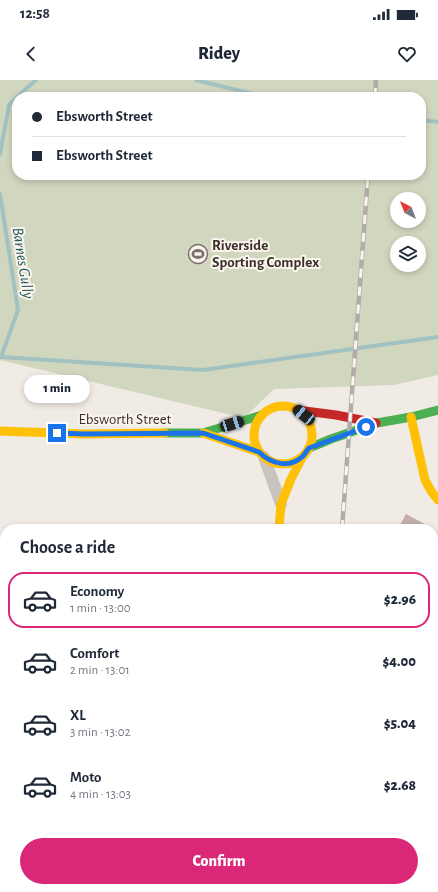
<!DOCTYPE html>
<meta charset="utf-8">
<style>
:root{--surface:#fff;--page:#f6f6f7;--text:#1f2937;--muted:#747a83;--line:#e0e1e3;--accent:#db2777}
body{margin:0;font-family:"Alegreya Sans",sans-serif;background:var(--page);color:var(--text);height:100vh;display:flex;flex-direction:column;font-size:15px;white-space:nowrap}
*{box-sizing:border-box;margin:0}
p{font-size:13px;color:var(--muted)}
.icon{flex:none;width:22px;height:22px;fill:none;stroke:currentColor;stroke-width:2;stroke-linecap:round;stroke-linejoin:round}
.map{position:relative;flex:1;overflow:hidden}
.panel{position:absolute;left:0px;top:444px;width:438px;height:368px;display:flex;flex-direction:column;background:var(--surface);border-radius:16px 16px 0 0;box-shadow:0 2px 6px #0003}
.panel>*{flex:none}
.guide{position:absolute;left:12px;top:12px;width:414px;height:88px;border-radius:16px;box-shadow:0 2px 6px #0003;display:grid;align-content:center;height:88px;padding:0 20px;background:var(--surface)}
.needle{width:26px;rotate:318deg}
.tools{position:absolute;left:390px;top:112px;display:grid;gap:8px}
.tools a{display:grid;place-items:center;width:36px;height:36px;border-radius:50%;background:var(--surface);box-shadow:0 2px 6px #0003;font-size:20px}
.end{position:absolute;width:18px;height:18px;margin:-9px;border:5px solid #1a73e8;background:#fff;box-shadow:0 0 0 2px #fff}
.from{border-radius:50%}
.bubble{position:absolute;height:28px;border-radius:14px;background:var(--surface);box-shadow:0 2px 6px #0003;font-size:13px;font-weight:800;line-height:28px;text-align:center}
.car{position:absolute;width:12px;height:24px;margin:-12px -6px;border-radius:5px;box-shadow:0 0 3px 1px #0007;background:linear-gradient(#222 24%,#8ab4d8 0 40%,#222 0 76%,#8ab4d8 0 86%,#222 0)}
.guide b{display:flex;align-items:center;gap:14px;height:38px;font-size:15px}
.guide b+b{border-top:1px solid var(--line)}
.guide i{width:10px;height:10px;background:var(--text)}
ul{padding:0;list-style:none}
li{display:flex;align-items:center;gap:12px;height:56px;margin:0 8px 6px;padding:0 12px;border:2px solid transparent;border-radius:16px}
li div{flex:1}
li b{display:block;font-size:15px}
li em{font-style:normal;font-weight:800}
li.current{border-color:var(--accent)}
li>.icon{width:36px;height:36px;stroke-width:1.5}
h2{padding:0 20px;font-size:18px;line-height:48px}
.button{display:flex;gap:8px;margin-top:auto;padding:8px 20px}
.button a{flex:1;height:46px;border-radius:24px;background:var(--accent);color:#fff;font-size:16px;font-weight:800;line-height:46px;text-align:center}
.status{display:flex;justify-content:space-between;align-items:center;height:28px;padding:0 20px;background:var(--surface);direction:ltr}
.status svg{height:11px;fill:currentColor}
header{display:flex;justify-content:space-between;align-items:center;height:52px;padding:0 20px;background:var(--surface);font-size:18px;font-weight:800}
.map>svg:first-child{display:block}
.green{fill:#d1d6bf;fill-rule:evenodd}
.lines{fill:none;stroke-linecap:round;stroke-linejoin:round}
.stream{stroke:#a1c2c1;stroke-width:4}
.building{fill:#c3afa7}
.lane{stroke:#c9c3be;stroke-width:6}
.street{stroke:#c9c3be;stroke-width:12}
.fast{stroke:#4caf50;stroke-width:9}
.slow{stroke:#ffc107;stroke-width:9}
.jam{stroke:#c62828;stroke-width:9}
.rail-casing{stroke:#b1aca8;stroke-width:4.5}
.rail{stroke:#fbf5ee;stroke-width:3;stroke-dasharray:9;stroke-linecap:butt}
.route{stroke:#1a73e8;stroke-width:5}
.labels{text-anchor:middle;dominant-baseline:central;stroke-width:4;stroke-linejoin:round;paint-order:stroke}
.poi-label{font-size:15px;font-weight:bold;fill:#3b302b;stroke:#fbf5ee;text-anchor:start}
.street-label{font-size:15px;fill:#3b302b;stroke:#fbf5ee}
.water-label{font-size:16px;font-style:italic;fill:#1f5a5e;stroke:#fbf5ee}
</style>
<div class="status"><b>12:58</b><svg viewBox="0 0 49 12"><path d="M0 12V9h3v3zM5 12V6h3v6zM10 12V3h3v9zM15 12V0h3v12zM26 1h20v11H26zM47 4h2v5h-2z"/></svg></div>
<header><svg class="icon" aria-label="back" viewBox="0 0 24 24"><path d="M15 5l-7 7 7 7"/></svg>Ridey<svg class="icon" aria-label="heart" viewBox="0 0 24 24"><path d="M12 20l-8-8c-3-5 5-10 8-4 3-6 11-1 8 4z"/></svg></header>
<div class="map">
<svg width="438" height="812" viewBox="0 0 438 812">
<rect width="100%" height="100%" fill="#f0ebe5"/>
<path class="green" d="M0,0H438V295L394,305L274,309L244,338L0,280ZM17,17H421V95H17ZM397,119H419V141H397ZM397,163H419V185H397Z"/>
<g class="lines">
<g class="stream">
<path d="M196,0L266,17"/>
<path d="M17,17L36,0"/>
<path d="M421,40L438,42"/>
<path d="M0,74L9,25L17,17"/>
<path d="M0,114L18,230L1,277H0"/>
<path d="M1,277L203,290L438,257"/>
</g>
</g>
<path class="building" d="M406,434L434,449H398Z"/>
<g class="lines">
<path class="lane" d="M222,807L231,812"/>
<g class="street">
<path d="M264,377L281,424"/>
<path d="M0,480L5,483"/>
<path d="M433,707L438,710"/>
<path d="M0,782L5,784"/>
<path d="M47,807L56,812"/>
<path d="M115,812L118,807"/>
</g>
<g class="fast">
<path d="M165,353H203L262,335"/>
<path d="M309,368L331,359L377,343L411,337L438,330"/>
</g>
<g class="slow">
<circle cx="283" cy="355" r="29"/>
<path d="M411,337L425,400L431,411L438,420"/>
<path d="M0,351L84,354L165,353"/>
<path d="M203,353L259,372"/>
<path d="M279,449L281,424L291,399L303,376"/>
</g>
<path class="jam" d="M297,330L336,335L376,343"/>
<defs>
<g id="rail">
<path d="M375,17L376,0"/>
<path d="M342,449L368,95"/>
<path d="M313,812V807"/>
</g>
</defs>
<use href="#rail" class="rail-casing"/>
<use href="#rail" class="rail"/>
</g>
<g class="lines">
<path class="route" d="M57,353L84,354L203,353L259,372C271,384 290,389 303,376C305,374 307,370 309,368L366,347"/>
</g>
<defs>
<symbol id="stadium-ring" viewBox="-11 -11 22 22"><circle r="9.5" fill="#fbf5ee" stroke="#7a716c" stroke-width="1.5"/><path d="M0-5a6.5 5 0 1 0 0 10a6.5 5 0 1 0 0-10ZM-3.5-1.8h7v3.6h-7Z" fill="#7a716c"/></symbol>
</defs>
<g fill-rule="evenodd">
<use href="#stadium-ring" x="187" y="163" width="22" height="22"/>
</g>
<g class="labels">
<g class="poi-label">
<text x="212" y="165">Riverside<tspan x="212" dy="17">Sporting Complex</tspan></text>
</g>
<g class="street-label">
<text x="125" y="339">Ebsworth Street</text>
</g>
<g class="water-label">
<text transform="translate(23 183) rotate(81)">Barnes Gully</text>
</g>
</g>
</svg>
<div class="tools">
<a><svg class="needle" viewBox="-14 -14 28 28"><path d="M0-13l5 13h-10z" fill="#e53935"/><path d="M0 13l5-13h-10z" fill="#747a83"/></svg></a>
<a><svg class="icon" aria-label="layers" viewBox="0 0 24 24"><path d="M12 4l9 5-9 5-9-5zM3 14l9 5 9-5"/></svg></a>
</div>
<i class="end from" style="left:366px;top:347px"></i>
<i class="end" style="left:57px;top:353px"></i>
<div class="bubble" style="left:24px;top:295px;width:66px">1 min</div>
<i class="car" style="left:304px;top:335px;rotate:309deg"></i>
<i class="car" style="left:232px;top:344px;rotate:73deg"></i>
<div class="guide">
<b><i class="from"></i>Ebsworth Street</b>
<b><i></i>Ebsworth Street</b>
</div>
<section class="panel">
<h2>Choose a ride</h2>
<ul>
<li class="current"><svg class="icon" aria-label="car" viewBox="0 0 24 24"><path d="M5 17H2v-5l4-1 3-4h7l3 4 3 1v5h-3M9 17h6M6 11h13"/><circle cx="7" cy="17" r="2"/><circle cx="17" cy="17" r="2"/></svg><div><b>Economy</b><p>1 min · 13:00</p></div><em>$2.96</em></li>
<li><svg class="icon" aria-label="car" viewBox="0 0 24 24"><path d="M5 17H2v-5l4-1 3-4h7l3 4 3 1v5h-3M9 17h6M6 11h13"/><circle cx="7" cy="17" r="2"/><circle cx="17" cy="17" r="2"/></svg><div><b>Comfort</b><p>2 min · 13:01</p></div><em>$4.00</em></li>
<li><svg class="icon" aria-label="car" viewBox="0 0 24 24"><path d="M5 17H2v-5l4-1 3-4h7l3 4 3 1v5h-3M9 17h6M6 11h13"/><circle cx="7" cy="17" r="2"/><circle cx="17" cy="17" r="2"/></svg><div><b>XL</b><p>3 min · 13:02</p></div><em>$5.04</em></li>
<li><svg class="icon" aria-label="car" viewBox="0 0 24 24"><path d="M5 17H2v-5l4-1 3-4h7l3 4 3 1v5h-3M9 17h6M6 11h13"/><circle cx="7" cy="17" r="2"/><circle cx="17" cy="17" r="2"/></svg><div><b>Moto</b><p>4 min · 13:03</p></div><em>$2.68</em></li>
</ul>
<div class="button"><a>Confirm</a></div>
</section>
</div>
